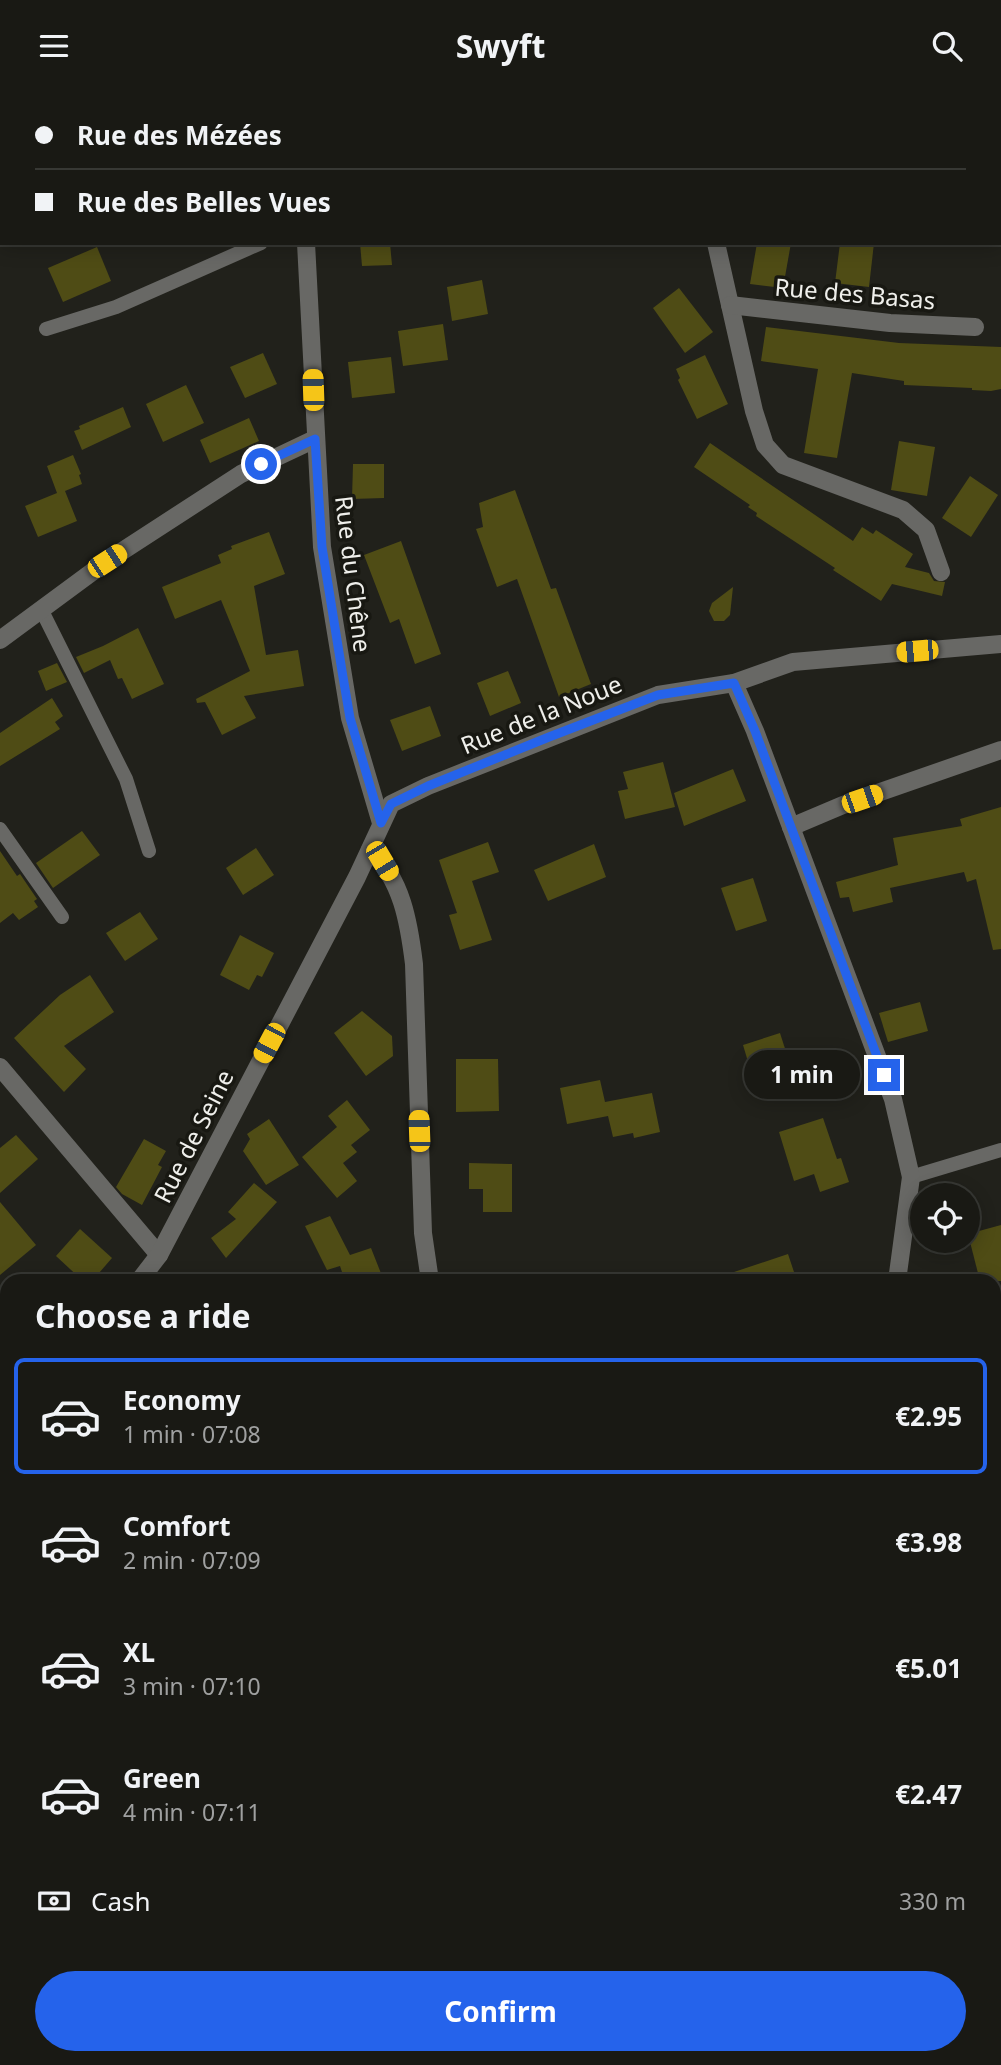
<!DOCTYPE html>
<meta charset="utf-8">
<style>
:root{--surface:#191914;--page:#262622;--text:#f1f3f6;--muted:#9fa0a0;--line:#373834;--accent:#2563eb}
body{margin:0;font-family:"Noto Sans",sans-serif;background:var(--page);color:var(--text);height:100vh;display:flex;flex-direction:column;font-size:26px;white-space:nowrap}
*{box-sizing:border-box;margin:0}
p{font-size:23px;color:var(--muted)}
.icon{flex:none;width:38px;height:38px;fill:none;stroke:currentColor;stroke-width:2;stroke-linecap:round;stroke-linejoin:round}
.map{position:relative;flex:1;overflow:hidden}
.drawer{position:absolute;left:0px;top:1183px;width:1001px;height:791px;display:flex;flex-direction:column;background:var(--surface);border-radius:21px 21px 0 0;box-shadow:0 4px 18px #0003,0 0 0 2px var(--line)}
.drawer>*{flex:none}
.guide{position:absolute;left:0px;top:0px;width:1001px;height:154px;box-shadow:0 4px 18px #0003,0 0 0 2px var(--line);display:grid;align-content:center;height:154px;padding:0 35px;background:var(--surface)}
.tools{position:absolute;left:910px;top:1092px;display:grid;gap:14px}
.tools a{display:grid;place-items:center;width:70px;height:70px;border-radius:50%;background:var(--surface);box-shadow:0 4px 18px #0003,0 0 0 2px var(--line);font-size:35px}
.end{position:absolute;width:32px;height:32px;margin:-16px;border:9px solid #2563eb;background:#fff;box-shadow:0 0 0 4px #fff}
.from{border-radius:50%}
.bubble{position:absolute;height:49px;border-radius:24px;background:var(--surface);box-shadow:0 4px 18px #0003,0 0 0 2px var(--line);font-size:23px;font-weight:700;line-height:49px;text-align:center}
.car{position:absolute;width:21px;height:42px;margin:-21px -10px;border-radius:9px;box-shadow:0 0 5px 2px #0007;background:linear-gradient(#f5c518 24%,#345 0 40%,#f5c518 0 76%,#345 0 86%,#f5c518 0)}
.guide b{display:flex;align-items:center;gap:24px;height:66px;font-size:26px}
.guide b+b{border-top:2px solid var(--line)}
.guide i{width:18px;height:18px;background:var(--text)}
ul{padding:0;list-style:none}
li{display:flex;align-items:center;gap:21px;height:116px;margin:0 14px 10px;padding:0 21px;border:4px solid transparent;border-radius:10px}
li div{flex:1}
li b{display:block;font-size:26px}
li em{font-style:normal;font-weight:700}
li.on{border-color:var(--accent)}
li>.icon{width:63px;height:63px;stroke-width:1.5}
h2{padding:0 35px;font-size:32px;line-height:84px}
.pay{display:flex;align-items:center;gap:18px;height:77px;padding:0 35px;font-size:26px}
.pay p{margin-inline-start:auto}
.action{display:flex;gap:14px;margin-top:auto;padding:14px 35px}
.action a{flex:1;height:80px;border-radius:42px;background:var(--accent);color:#fff;font-size:28px;font-weight:700;line-height:80px;text-align:center}
header{display:flex;justify-content:space-between;align-items:center;height:91px;padding:0 35px;background:var(--surface);font-size:32px;font-weight:700}
.map>svg:first-child{display:block}
.building{fill:#4f4c15}
.lines{fill:none;stroke-linecap:round;stroke-linejoin:round}
.service{stroke:#686865;stroke-width:14}
.minor{stroke:#686865;stroke-width:18}
.route{stroke:#2563eb;stroke-width:9}
.labels{text-anchor:middle;dominant-baseline:central;stroke-width:7;stroke-linejoin:round;paint-order:stroke}
.street-label{font-size:24px;fill:#efefeb;stroke:#181812}
</style>
<header><svg class="icon" aria-label="menu" viewBox="0 0 24 24"><path d="M4 6h16M4 12h16M4 18h16"/></svg>Swyft<svg class="icon" aria-label="search" viewBox="0 0 24 24"><circle cx="10" cy="10" r="6"/><path d="M15 15l6 6"/></svg></header>
<div class="map">
<svg width="1001" height="1974" viewBox="0 0 1001 1974">
<rect width="100%" height="100%" fill="#21211b"/>
<g class="building">
<path d="M360,152H390L392,174L362,175Z"/>
<path d="M757,152H791L783,197L750,193Z"/>
<path d="M840,152H874L869,196L835,192Z"/>
<path d="M97,156L111,190L63,211L48,177Z"/>
<path d="M482,189L488,223L452,230L447,196Z"/>
<path d="M679,197L713,241L685,262L653,217Z"/>
<path d="M443,233L448,269L403,275L398,240Z"/>
<path d="M766,236L899,252L1001,256V298L991,300L972,299V297L904,294V290L852,282L837,367L804,362L818,278L761,270Z"/>
<path d="M263,262L277,293L245,307L230,276Z"/>
<path d="M705,264L728,313L697,328L678,289L680,287L676,278Z"/>
<path d="M391,266L395,302L352,307L348,271Z"/>
<path d="M186,294L204,332L163,351L146,313Z"/>
<path d="M123,316L131,336L82,359L74,340L80,338L79,335Z"/>
<path d="M249,327L259,350L210,372L200,349Z"/>
<path d="M899,350L935,356L927,405L891,399Z"/>
<path d="M710,352L853,450L862,436L873,443L876,439L913,463L905,476L929,482L934,490L945,491L942,505L892,493L881,510L833,479L835,477L756,425L757,422L748,416L750,414L694,376Z"/>
<path d="M73,364L81,383L79,384L82,393L65,400L77,430L38,446L25,415L57,402L47,375Z"/>
<path d="M353,373H384V407L352,408Z"/>
<path d="M970,385L998,404L971,446L942,427Z"/>
<path d="M515,399L551,498L556,497L591,593L559,606L517,488L497,496L476,438L483,436L479,412Z"/>
<path d="M269,441L285,483L254,495L266,564L298,559L304,595L244,605L256,627L222,644L205,611L197,612L196,608L250,580L221,509L175,528L162,496L221,472L218,464L232,458L231,455Z"/>
<path d="M401,450L441,563L415,573L399,528L390,532L364,464Z"/>
<path d="M733,496L730,524L724,530H714L709,520L712,512Z"/>
<path d="M138,537L164,593L132,608L122,587L118,588L110,569L84,582L76,566L103,555Z"/>
<path d="M57,572L67,591L46,600L38,580Z"/>
<path d="M508,580L521,612L490,625L477,592Z"/>
<path d="M52,607L63,625L55,631L60,638L0,675V642Z"/>
<path d="M430,615L441,645L402,660L390,629Z"/>
<path d="M663,671L675,716L625,728L618,700L628,698L623,681Z"/>
<path d="M733,678L746,710L684,735L674,702Z"/>
<path d="M1001,716V858L993,859L976,788L967,791L964,781L890,797L893,811L853,821L849,806L840,807L836,791L898,774L893,747L962,735L960,728Z"/>
<path d="M82,740L100,764L53,797L36,772Z"/>
<path d="M488,751L499,781L472,790L492,849L460,859L449,824L457,822L439,769Z"/>
<path d="M594,753L606,786L548,810L534,779Z"/>
<path d="M256,757L274,784L243,804L226,777Z"/>
<path d="M0,760L17,785L20,783L37,808L34,810L38,816L19,829L13,822L0,832Z"/>
<path d="M753,787L767,830L736,840L721,797Z"/>
<path d="M140,821L158,848L125,870L106,842Z"/>
<path d="M240,844L274,862L262,886L257,884L249,899L220,884Z"/>
<path d="M90,884L114,921L64,955L86,978L64,1001L14,947L60,904Z"/>
<path d="M920,911L928,940L888,951L879,922Z"/>
<path d="M362,920L392,945L393,965L366,985L334,942Z"/>
<path d="M780,942L796,992L758,1004L743,954Z"/>
<path d="M456,968H498L499,1020L456,1021Z"/>
<path d="M600,989L605,1011L652,1002L660,1041L634,1047L633,1042L613,1046L608,1025L567,1033L560,997Z"/>
<path d="M347,1009L370,1039L351,1054L357,1061L343,1072L357,1090L337,1107L302,1066L337,1036L328,1025Z"/>
<path d="M823,1027L837,1068L841,1067L849,1091L820,1101L814,1083L794,1090L779,1041Z"/>
<path d="M269,1028L299,1074L266,1094L243,1060L250,1048L247,1043Z"/>
<path d="M16,1044L38,1068L0,1102V1057Z"/>
<path d="M144,1048L166,1060L158,1074L162,1076L142,1114L122,1103L116,1096Z"/>
<path d="M469,1072L512,1073V1121H483V1098H469Z"/>
<path d="M254,1092L277,1111L226,1167L211,1147L236,1128L228,1121Z"/>
<path d="M0,1111L36,1154L0,1184Z"/>
<path d="M330,1125L350,1164L371,1157L384,1190H345L340,1175L327,1179L305,1135Z"/>
<path d="M1001,1134V1190H980L968,1143Z"/>
<path d="M80,1138L112,1167L92,1190H83L56,1165Z"/>
<path d="M788,1163L797,1190H720L719,1186Z"/>
</g>
<g class="lines">
<g class="service">
<path d="M46,238L116,216L261,152"/>
<path d="M41,518L126,688L149,760"/>
<path d="M0,738L62,826"/>
<path d="M911,1086L1001,1059"/>
</g>
<g class="minor">
<path d="M307,2V0"/>
<path d="M771,2L773,0"/>
<path d="M306,152L322,456L350,627L381,732"/>
<path d="M716,152L754,320L765,354L783,374L903,419L926,439L941,481"/>
<path d="M730,214L890,232L975,236"/>
<path d="M0,549L107,470L241,383L315,348"/>
<path d="M734,592L755,640L893,1008L911,1086L897,1190"/>
<path d="M791,736L843,714L1001,659"/>
<path d="M370,759C402,788 409,832 414,873L423,1142L430,1190"/>
<path d="M0,976L159,1164"/>
<path d="M139,1190L159,1164L357,786L391,713L428,695L658,604L734,592L793,571L1001,553"/>
<path d="M0,1401L7,1390"/>
<path d="M1000,1782L1001,1789"/>
<path d="M427,1974L428,1967"/>
</g>
</g>
<g class="lines">
<path class="route" d="M261,373L315,348L322,456L342,580L350,627L381,732L391,713L428,695L549,646L658,604L734,592L755,640L884,984"/>
</g>
<g class="labels">
<g class="street-label">
<text transform="translate(855 202) rotate(5)">Rue des Basas</text>
<text transform="translate(354 483) rotate(83)">Rue du Chêne</text>
<text transform="translate(541 623) rotate(-22)">Rue de la Noue</text>
<text transform="translate(193 1045) rotate(-63)">Rue de Seine</text>
</g>
</g>
</svg>
<div class="tools">
<a><svg class="icon" aria-label="locate" viewBox="0 0 24 24"><circle cx="12" cy="12" r="6"/><path d="M12 2v4M12 18v4M2 12h4M18 12h4"/></svg></a>
</div>
<i class="end from" style="left:261px;top:373px"></i>
<i class="end" style="left:884px;top:984px"></i>
<div class="bubble" style="left:744px;top:959px;width:116px">1 min</div>
<i class="car" style="left:313px;top:299px;rotate:358deg"></i>
<i class="car" style="left:107px;top:470px;rotate:57deg"></i>
<i class="car" style="left:917px;top:560px;rotate:265deg"></i>
<i class="car" style="left:862px;top:708px;rotate:71deg"></i>
<i class="car" style="left:382px;top:770px;rotate:149deg"></i>
<i class="car" style="left:269px;top:952px;rotate:208deg"></i>
<i class="car" style="left:419px;top:1040px;rotate:358deg"></i>
<div class="guide">
<b><i class="from"></i>Rue des Mézées</b>
<b><i></i>Rue des Belles Vues</b>
</div>
<section class="drawer">
<h2>Choose a ride</h2>
<ul>
<li class="on"><svg class="icon" aria-label="car" viewBox="0 0 24 24"><path d="M5 17H2v-5l4-1 3-4h7l3 4 3 1v5h-3M9 17h6M6 11h13"/><circle cx="7" cy="17" r="2"/><circle cx="17" cy="17" r="2"/></svg><div><b>Economy</b><p>1 min · 07:08</p></div><em>€2.95</em></li>
<li><svg class="icon" aria-label="car" viewBox="0 0 24 24"><path d="M5 17H2v-5l4-1 3-4h7l3 4 3 1v5h-3M9 17h6M6 11h13"/><circle cx="7" cy="17" r="2"/><circle cx="17" cy="17" r="2"/></svg><div><b>Comfort</b><p>2 min · 07:09</p></div><em>€3.98</em></li>
<li><svg class="icon" aria-label="car" viewBox="0 0 24 24"><path d="M5 17H2v-5l4-1 3-4h7l3 4 3 1v5h-3M9 17h6M6 11h13"/><circle cx="7" cy="17" r="2"/><circle cx="17" cy="17" r="2"/></svg><div><b>XL</b><p>3 min · 07:10</p></div><em>€5.01</em></li>
<li><svg class="icon" aria-label="car" viewBox="0 0 24 24"><path d="M5 17H2v-5l4-1 3-4h7l3 4 3 1v5h-3M9 17h6M6 11h13"/><circle cx="7" cy="17" r="2"/><circle cx="17" cy="17" r="2"/></svg><div><b>Green</b><p>4 min · 07:11</p></div><em>€2.47</em></li>
</ul>
<div class="pay"><svg class="icon" aria-label="cash" viewBox="0 0 24 24"><path d="M3 7h18v10H3z"/><circle cx="12" cy="12" r="2"/></svg>Cash<p>330 m</p></div>
<div class="action"><a>Confirm</a></div>
</section>
</div>
